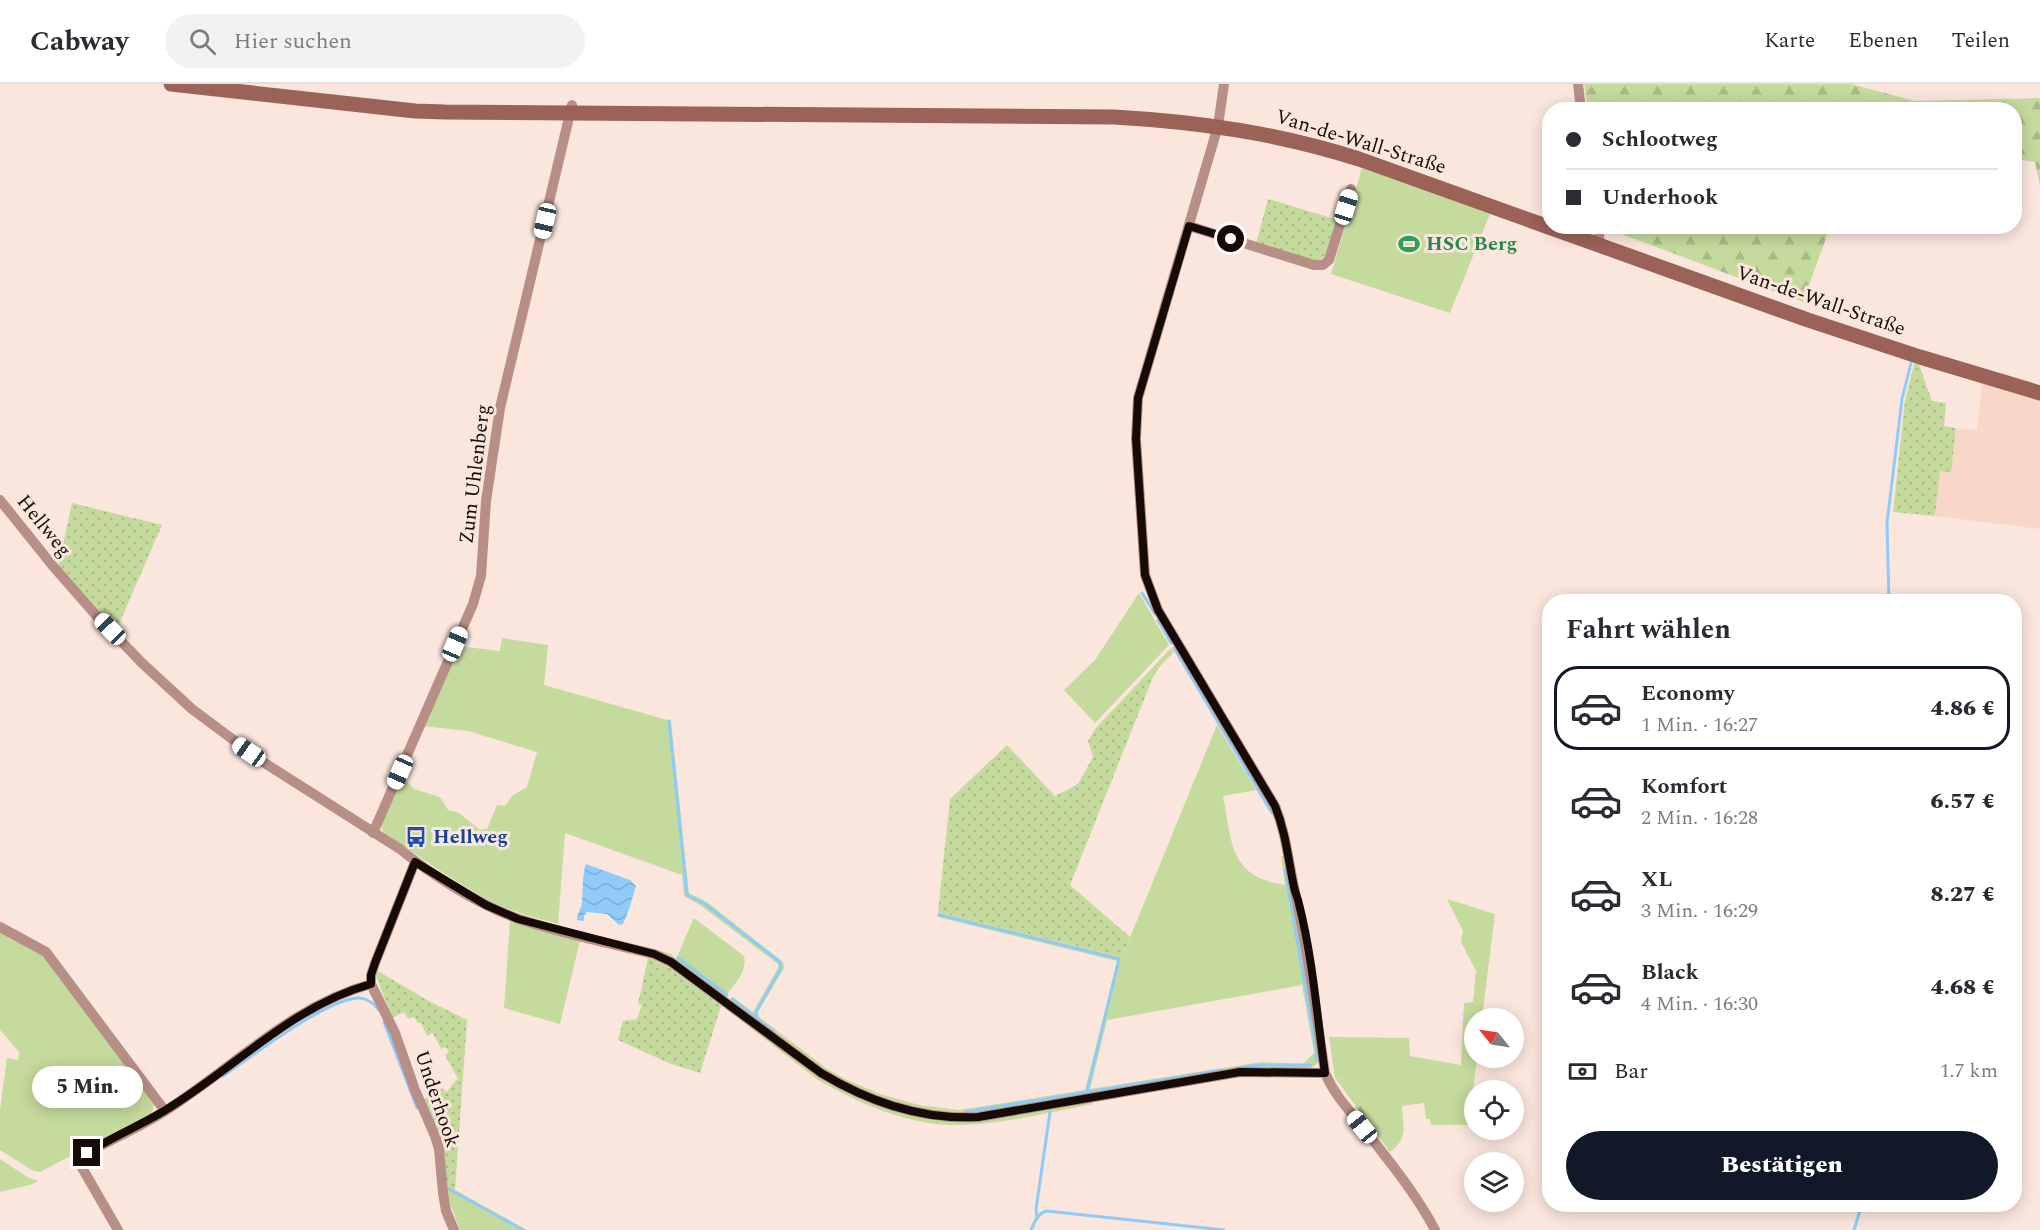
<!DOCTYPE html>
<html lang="de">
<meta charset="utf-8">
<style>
:root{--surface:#fff;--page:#f2f2f3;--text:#2b2b33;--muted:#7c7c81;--line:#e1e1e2;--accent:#111827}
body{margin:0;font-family:Spectral,serif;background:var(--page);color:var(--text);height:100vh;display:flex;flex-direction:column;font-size:22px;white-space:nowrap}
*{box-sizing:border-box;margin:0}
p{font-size:20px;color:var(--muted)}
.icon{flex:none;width:33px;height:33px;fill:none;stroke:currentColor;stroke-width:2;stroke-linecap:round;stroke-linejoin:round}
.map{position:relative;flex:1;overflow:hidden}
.drawer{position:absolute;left:1542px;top:510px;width:480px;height:618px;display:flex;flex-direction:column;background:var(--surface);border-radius:24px;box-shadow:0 3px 15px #0003}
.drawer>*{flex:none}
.banner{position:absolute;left:1542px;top:18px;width:480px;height:132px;border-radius:24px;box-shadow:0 3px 15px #0003;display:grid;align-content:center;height:132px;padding:0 24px;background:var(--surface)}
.needle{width:39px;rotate:300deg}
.tools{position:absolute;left:1464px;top:924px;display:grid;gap:12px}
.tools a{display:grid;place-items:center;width:60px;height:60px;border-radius:50%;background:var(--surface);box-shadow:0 3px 15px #0003;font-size:30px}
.end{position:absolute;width:27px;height:27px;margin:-14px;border:8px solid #160b07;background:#fff;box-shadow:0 0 0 3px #fff}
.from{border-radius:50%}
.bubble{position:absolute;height:42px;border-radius:21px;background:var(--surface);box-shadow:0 3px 15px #0003;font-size:20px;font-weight:800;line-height:42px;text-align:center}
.car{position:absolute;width:18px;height:36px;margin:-18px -9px;border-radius:8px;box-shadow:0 0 4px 2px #0007;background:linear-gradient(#fff 24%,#345 0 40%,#fff 0 76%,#345 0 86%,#fff 0)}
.banner b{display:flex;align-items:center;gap:21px;height:57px;font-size:22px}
.banner b+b{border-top:2px solid var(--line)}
.banner i{width:15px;height:15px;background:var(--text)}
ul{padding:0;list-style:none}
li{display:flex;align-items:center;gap:18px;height:84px;margin:0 12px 9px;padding:0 12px;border:3px solid transparent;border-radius:24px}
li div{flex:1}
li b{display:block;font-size:22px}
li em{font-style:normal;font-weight:800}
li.selected{border-color:var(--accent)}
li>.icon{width:54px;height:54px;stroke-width:1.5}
h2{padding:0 24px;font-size:27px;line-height:72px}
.pay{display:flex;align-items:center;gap:15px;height:66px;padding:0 24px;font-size:22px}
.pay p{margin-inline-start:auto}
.button{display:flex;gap:12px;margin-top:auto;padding:12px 24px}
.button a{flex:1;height:69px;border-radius:36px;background:var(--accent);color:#fff;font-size:24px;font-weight:800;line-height:69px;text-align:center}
header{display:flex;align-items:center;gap:36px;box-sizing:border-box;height:84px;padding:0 30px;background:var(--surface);border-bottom:2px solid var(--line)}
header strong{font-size:28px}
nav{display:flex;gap:33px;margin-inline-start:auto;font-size:21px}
.search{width:420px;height:54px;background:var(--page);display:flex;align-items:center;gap:15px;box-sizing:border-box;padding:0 21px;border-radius:33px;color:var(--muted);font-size:22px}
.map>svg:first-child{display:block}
.built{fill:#f9d7c8}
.grass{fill:#c5da9d;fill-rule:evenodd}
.forest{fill:url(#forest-firs)}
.garden{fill:url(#garden-dots)}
.water{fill:url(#water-waves)}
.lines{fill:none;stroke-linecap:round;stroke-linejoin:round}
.stream{stroke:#8ecbf9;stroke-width:3}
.minor{stroke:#b78f87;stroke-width:10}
.secondary{stroke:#9b6258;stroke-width:15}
.route{stroke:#160b07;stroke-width:8}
.labels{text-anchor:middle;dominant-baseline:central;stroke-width:6;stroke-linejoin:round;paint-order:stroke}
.street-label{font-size:20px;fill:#160b07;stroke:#fbe6dd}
.leisure-label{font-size:20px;font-weight:bold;fill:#27864d;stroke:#fbe6dd;text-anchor:start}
.transit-label{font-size:20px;font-weight:bold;fill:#164399;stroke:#fbe6dd;text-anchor:start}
</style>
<header>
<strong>Cabway</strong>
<div class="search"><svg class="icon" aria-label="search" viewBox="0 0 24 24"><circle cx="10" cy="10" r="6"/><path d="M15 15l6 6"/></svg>Hier suchen</div>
<nav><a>Karte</a><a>Ebenen</a><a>Teilen</a></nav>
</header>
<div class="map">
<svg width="2040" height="1146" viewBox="0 0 2040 1146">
<defs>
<pattern id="forest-firs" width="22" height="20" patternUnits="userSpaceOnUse" patternTransform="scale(1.5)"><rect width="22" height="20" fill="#c5da9d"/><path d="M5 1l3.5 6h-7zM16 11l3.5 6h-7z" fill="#a8ba86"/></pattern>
<pattern id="garden-dots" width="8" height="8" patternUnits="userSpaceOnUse" patternTransform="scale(1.5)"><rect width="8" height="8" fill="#c5da9d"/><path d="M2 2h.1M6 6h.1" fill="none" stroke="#a8ba86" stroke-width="1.8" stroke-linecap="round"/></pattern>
<pattern id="water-waves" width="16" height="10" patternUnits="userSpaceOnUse" patternTransform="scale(1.5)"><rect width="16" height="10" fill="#8ecbf9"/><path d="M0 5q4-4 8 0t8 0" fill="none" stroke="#7aadd4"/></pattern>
</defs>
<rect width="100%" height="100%" fill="#fbe6dd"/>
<path class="built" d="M1982,299L2040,316V445L1935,432L1940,386L1951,387L1956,344L1977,346Z"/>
<g class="grass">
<path d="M1362,84L1490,130L1450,229L1331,190Z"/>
<path d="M1139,509L1169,561L1095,639L1064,606L1095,576Z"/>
<path d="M502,554L548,561L544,601L671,637L689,809L707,818L783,878L784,884L758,928L759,933L826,984L845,995L880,1010L919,1021L959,1026L1085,1006L1117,877L938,833V828L1122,873L1217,641L1256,706L1223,712C1232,758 1229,793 1285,801L1281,772H1286L1319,977C1312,987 1302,985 1291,984L976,1030L920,1026L843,999L730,917L733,913L753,928L778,884V880L700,821L684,812L682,791L565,749L558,840C535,834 513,828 492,818C453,798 418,771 382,747V738L398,697H406L414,705L440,713L448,726L459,729L480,746L487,745L497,721L505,722L513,711L527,703L537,668L468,647L423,642L458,562L500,567ZM1302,901L1314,969L1303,980L1261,978L1090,1005L1107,936Z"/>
<path d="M1447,815L1495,830L1482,934H1474V974H1477L1469,1041H1431L1430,1035H1426L1424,1019L1402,1022C1403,1042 1409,1053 1390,1068L1375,1048L1360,1013L1350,997L1335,994L1329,953L1409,954L1410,972L1461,981L1464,919L1473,918L1476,887L1461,858L1463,847Z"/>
<path d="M694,834L744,872C748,888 733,901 725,913L652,867L651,864L671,870L676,875Z"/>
<path d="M510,837L580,857L560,940L504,924Z"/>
<path d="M0,848L43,870L154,1020L152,1029L40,1088L32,1086L0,1066V1026L7,974L18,976L19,968L0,946Z"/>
<path d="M653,873L669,879L820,992L937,1036L1089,1018L1093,1020C1050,1028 1005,1040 961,1041C912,1043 860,1020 818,996L677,887L648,874Z"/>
<path d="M0,1075L29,1094L39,1097L30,1101L0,1108Z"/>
<path d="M446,1101L527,1146H460L450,1120Z"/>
</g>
<g class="forest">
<path d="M1584,0H1851L1915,17L2040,14V102L2035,78L2015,75L2014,26L1588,25Z"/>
<path d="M1607,143V142L1830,143L1803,218L1608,145Z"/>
<path d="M1335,994L1350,997L1360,1013L1375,1048Z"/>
</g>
<g class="garden">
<path d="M1268,115L1338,136L1327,171L1318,177L1256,160Z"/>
<path d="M1915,277L1918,278L1932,317L1946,319L1944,342L1956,344L1951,388L1940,387L1935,432L1893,428L1905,316Z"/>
<path d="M72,419L162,441L116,547L58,484Z"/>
<path d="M1171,564L1174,568L1161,581L1153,593L1070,801L1130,853L1122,873L938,828L950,715L1007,661L1055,712L1078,700L1093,673L1088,657L1096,644Z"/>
<path d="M648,874L676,887L721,922L700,989L671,980L618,956L623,937L637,935L642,921L638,920Z"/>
<path d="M378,887L427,916L467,936L455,1107L446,1101C444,1062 442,1051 423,1016L443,1004L446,1008C452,1004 451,999 458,995L445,971L449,968L446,963L441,965L433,949L427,952L421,939H418L414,933L408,935L404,928L392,934L376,892Z"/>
</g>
<path class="water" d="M586,780L630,796L636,802C634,809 626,837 622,841L618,840L607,830L587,828L584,832V837L577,836C577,829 582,824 582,817C583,806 582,791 586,780Z"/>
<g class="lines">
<g class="stream">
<path d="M1142,509L1155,530"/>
<path d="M1889,518L1887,439L1902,315L1911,279"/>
<path d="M1158,536L1171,559"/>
<path d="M1174,564L1272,729"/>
<path d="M669,637L687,811L705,820L780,878L781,884L756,928V934L773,947"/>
<path d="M1285,786L1316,964V976"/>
<path d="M939,831L1119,875L1087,1008"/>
<path d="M678,874L727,911"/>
<path d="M732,915L756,934"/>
<path d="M384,938L417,1024"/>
<path d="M1243,983L1262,981H1311"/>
<path d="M223,992C251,973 328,913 360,914C369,915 374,920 379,926"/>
<path d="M965,1028L1222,986"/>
<path d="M447,1104L523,1146"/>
<path d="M1037,1133L1036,1125L1050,1028"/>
<path d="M1031,1146C1035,1137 1038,1129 1047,1127L1224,1146"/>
<path d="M1854,1146L1862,1120"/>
</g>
<g class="minor">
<path d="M1224,0L1218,42L1138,314L1136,355L1145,491L1158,526L1275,722C1286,749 1288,775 1294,803C1307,864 1316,926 1325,989C1334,1010 1348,1025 1362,1042C1387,1075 1416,1109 1435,1146"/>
<path d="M1578,0L1581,26"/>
<path d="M1189,142L1314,181H1323L1329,176L1351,105"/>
<path d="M1598,142L1600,161"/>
<path d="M0,416L52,481L94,529L142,579L192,625L263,678L400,765C431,791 481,822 519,835C563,850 609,859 654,870L671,878L821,989C869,1018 921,1036 978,1033L1240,988L1325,989"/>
<path d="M373,749L473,520L481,492L486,417L500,324L572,21"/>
<path d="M415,778L375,879L371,891V900L395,949L415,1006L435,1052L439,1065L443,1109L446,1127L454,1146"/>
<path d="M0,843L46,868L165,1027"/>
<path d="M118,1146L77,1075C105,1058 137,1045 165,1027C233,984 291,922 371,900"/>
</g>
<path class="secondary" d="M171,0L415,27L445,28L1114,33C1200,38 1277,49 1359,75L1808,236L1920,273L2040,309"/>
</g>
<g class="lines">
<path class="route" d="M87,1069C112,1053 139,1042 164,1027C233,986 291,922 371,900V891L375,879L415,778L486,821L518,835L654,870L671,878L821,989C869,1018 921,1036 978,1033L1240,988L1325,989C1317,933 1313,875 1299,820C1298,814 1295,809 1294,803C1288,775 1286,749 1275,722L1158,526L1145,491L1136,355L1138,314L1189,142L1231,155"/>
</g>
<defs>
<symbol id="stadium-bare" viewBox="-9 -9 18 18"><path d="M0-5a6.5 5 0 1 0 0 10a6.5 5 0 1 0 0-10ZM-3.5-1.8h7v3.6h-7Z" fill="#2e9e5b" stroke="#fbe6dd" stroke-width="2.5" paint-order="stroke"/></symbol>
<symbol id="bus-bare" viewBox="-9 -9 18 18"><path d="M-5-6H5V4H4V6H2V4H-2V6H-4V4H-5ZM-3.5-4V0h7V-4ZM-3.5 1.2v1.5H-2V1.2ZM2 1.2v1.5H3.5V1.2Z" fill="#1a4fb4" stroke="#fbe6dd" stroke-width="2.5" paint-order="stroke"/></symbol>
</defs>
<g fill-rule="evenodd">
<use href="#stadium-bare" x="1394" y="145" width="30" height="30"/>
<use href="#bus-bare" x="401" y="738" width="30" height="30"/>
</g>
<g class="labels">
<g class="street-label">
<text transform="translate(1361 58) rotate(17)">Van-de-Wall-Straße</text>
<text transform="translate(1821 217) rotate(19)">Van-de-Wall-Straße</text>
<text transform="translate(475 390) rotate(-83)">Zum Uhlenberg</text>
<text transform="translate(44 442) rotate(51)">Hellweg</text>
<text transform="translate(437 1015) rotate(71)">Underhook</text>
</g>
<g class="leisure-label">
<text x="1426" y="160">HSC Berg</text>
</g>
<g class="transit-label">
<text x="433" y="753">Hellweg</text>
</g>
</g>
</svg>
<div class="tools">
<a><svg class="needle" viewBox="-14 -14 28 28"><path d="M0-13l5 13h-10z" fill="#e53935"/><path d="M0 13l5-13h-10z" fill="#7c7c81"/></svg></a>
<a><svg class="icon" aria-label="locate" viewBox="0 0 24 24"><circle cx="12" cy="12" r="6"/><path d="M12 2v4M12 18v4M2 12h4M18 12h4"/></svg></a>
<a><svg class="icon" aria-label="layers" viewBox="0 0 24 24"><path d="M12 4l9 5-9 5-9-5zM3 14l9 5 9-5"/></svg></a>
</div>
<i class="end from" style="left:1231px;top:155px"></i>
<i class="end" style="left:87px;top:1069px"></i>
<div class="bubble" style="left:32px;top:982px;width:111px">5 Min.</div>
<i class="car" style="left:1346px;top:123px;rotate:17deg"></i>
<i class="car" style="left:545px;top:137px;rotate:193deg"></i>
<i class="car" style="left:110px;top:545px;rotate:316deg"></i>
<i class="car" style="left:455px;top:560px;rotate:23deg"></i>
<i class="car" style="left:249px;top:668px;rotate:305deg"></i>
<i class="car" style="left:400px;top:688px;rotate:204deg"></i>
<i class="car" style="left:1362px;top:1043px;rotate:321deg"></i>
<div class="banner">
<b><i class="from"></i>Schlootweg</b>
<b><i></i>Underhook</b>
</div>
<section class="drawer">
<h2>Fahrt wählen</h2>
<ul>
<li class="selected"><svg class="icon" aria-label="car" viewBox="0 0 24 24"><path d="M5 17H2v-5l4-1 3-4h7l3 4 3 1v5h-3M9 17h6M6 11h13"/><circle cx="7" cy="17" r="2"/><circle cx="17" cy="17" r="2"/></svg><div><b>Economy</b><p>1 Min. · 16:27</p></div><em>4.86 €</em></li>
<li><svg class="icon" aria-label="car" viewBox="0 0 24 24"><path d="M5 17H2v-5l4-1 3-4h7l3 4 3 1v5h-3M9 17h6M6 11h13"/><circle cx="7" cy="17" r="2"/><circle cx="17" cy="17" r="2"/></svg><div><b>Komfort</b><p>2 Min. · 16:28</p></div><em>6.57 €</em></li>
<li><svg class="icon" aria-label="car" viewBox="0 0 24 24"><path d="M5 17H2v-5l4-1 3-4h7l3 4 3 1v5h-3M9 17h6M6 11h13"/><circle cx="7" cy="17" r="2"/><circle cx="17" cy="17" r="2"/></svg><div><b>XL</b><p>3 Min. · 16:29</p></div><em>8.27 €</em></li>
<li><svg class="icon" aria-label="car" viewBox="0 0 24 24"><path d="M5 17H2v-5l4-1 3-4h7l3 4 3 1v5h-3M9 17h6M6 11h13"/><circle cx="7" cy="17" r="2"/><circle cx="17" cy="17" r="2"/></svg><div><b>Black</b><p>4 Min. · 16:30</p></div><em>4.68 €</em></li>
</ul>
<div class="pay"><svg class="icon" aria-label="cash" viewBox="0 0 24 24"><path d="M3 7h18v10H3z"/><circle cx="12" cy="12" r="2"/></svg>Bar<p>1.7 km</p></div>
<div class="button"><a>Bestätigen</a></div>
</section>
</div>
